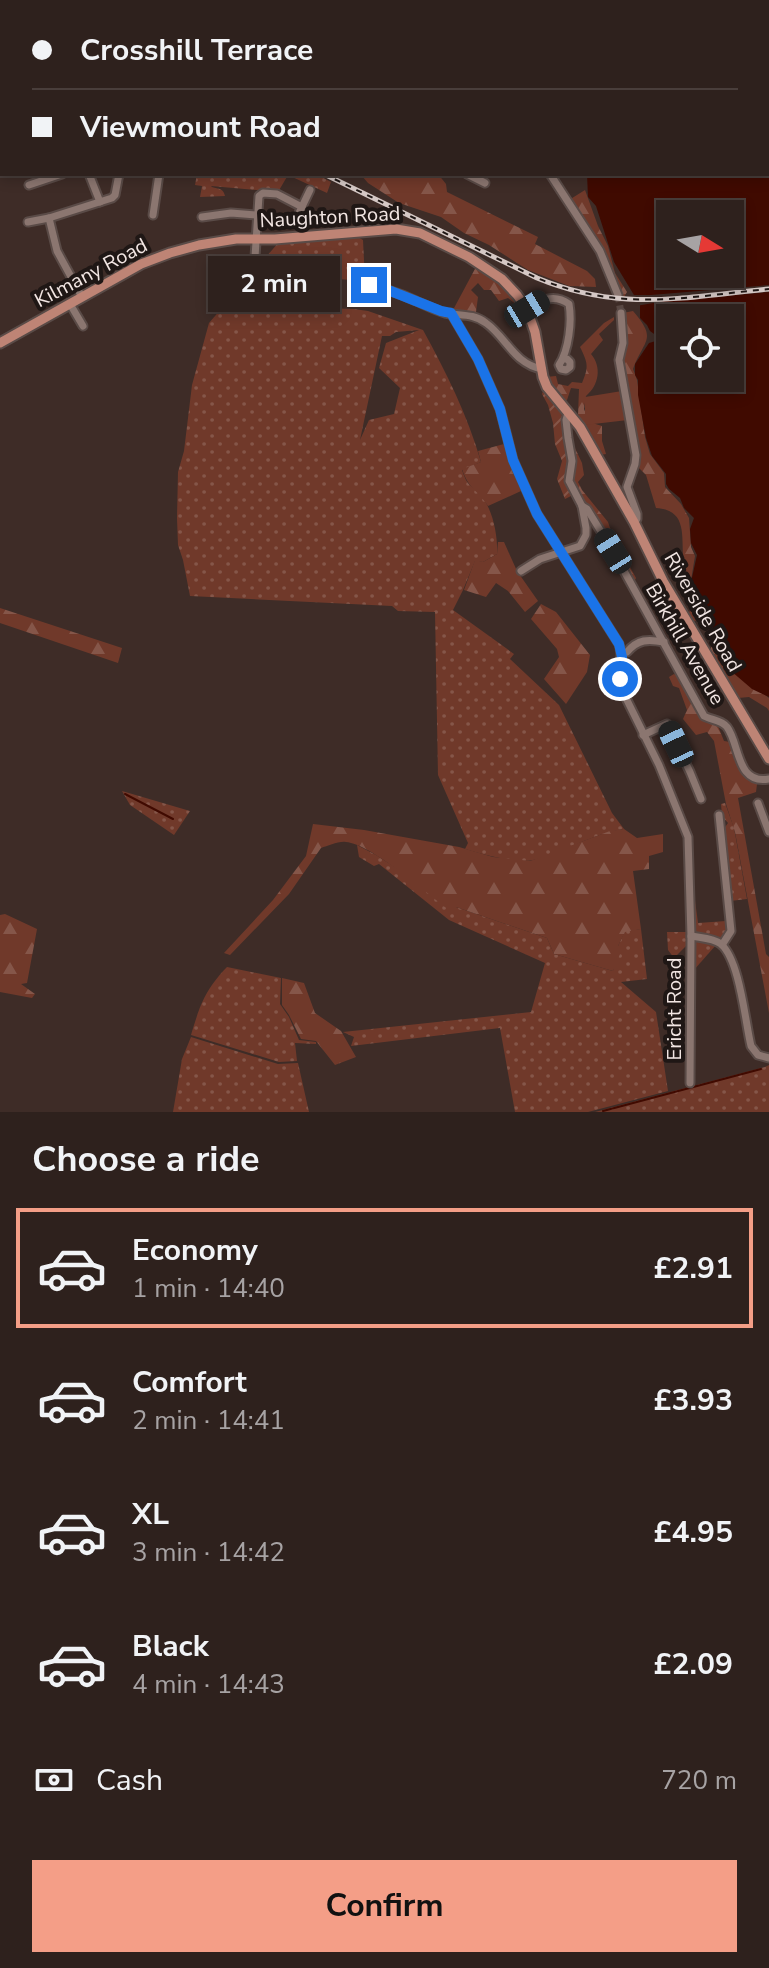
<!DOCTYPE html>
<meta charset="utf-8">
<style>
:root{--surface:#2e211d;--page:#3a2e2a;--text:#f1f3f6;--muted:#a7a3a4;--line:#493e3b;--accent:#f49e87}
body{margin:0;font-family:"Nunito Sans",sans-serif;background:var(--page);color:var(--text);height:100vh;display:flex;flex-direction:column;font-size:30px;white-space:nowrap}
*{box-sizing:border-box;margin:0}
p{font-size:26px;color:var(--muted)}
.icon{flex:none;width:44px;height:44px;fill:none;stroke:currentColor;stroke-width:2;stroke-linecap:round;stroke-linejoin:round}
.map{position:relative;height:1112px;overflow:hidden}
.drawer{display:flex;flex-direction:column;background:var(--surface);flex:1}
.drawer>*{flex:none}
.guide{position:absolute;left:0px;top:0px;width:770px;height:176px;box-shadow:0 4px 12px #0003,0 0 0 2px var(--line);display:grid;align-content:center;height:176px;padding:0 32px;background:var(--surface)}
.needle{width:52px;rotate:101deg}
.tools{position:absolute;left:656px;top:200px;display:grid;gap:16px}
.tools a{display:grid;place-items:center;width:88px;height:88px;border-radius:0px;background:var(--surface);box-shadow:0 4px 12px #0003,0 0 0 2px var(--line);font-size:40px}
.end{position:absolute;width:36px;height:36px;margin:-18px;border:10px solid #1a73e8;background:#fff;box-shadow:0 0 0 4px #fff}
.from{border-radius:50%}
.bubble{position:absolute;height:56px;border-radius:0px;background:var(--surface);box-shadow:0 4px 12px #0003,0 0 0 2px var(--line);font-size:26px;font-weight:700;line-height:56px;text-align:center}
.car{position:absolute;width:24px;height:48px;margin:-24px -12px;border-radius:10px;box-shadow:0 0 6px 2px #0007;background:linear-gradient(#222 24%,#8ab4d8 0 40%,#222 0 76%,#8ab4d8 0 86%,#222 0)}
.guide b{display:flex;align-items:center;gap:28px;height:76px;font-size:30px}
.guide b+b{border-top:2px solid var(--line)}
.guide i{width:20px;height:20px;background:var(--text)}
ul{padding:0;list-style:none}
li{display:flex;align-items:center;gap:24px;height:120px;margin:0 16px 12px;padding:0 16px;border:4px solid transparent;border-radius:0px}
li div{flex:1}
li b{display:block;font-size:30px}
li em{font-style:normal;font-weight:700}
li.on{border-color:var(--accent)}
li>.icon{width:72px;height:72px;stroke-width:1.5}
h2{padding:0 32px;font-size:36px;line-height:96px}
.pay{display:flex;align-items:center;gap:20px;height:88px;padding:0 32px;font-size:30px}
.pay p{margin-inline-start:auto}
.button{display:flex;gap:16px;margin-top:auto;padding:16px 32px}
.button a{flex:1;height:92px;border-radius:0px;background:var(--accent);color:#111;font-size:32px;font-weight:700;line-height:92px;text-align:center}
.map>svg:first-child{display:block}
.grass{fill:url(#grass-dots);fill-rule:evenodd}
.forest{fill:url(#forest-firs)}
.garden{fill:url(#garden-furrows)}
.pitch{fill:#70392a}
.water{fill:#400a00;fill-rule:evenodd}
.pier{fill:#3e2c27}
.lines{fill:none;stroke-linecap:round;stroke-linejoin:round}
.stream{stroke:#400a00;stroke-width:2}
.minor-tunnel{stroke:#594843;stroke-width:7;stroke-dasharray:7 3.5;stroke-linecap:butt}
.minor-casing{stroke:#5a4b47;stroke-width:11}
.major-casing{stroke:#5a4b47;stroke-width:13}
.minor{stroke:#8b7670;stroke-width:7}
.major{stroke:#be8475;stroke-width:9}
.rail-casing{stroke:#d5c8c5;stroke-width:5}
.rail{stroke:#1f1715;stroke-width:2;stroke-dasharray:6;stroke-linecap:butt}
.route{stroke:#1a73e8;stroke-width:10}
.labels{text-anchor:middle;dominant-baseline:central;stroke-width:8;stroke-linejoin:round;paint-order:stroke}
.street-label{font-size:20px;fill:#f2e6e3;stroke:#1f1715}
</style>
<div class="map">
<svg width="769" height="1112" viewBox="0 0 769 1112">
<defs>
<pattern id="grass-dots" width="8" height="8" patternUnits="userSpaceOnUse" patternTransform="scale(2)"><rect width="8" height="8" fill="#70392a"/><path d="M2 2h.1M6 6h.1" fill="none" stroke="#855649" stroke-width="1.8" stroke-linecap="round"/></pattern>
<pattern id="forest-firs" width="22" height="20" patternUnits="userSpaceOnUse" patternTransform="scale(2)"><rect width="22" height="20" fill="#70392a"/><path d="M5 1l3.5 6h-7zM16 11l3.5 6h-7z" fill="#855649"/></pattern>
<pattern id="garden-furrows" width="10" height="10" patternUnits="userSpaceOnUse" patternTransform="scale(2)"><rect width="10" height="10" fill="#70392a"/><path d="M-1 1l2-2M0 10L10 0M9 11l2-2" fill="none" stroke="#855649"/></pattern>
</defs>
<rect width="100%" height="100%" fill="#3e2c27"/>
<g class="grass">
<path d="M197,174H316L331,182L327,193L288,175L278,192L211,186C215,190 223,186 225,196L200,197L202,186L195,185Z"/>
<path d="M354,235L363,240L365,281L324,278L323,308L354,309L368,311L423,330C447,374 467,414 481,462L462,470C469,490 470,482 481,496C493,509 498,537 497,554L483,562L475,561L463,590L453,610L514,654L510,659L559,705L612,813L624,829C592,834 564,852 533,860C516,864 482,854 465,849L468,843L438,775L435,612L398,611L392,606L190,596L183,560L178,545L177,518L178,472L184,451L192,385L209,323L279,242ZM419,330L386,343L379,368L400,388L394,414L369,420L360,440L382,336H390L396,332Z"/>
<path d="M122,791L190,811L174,835L130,805Z"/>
<path d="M725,803L734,828L747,899L730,901L723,830L728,823L722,816L721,804Z"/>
<path d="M357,845L376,855L456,907L547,938L554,954L613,971L618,946L625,931L641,929L647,979L621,982L656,1012L668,1091L588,1112H515L500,1028L351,1046L354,1037L343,1032L531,1012L545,963L449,920L379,864L374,866L359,857Z"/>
<path d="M694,893L698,923L726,921L727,933L720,938L694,932Z"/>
<path d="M667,932H686V946L674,958L668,950Z"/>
<path d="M699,940L716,945L693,971L695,945L696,942Z"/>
<path d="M227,967L281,978L280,1004L289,1017L299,1040L316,1042V1044L295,1043L297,1061L279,1062L191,1035C200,1005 205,990 227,967Z"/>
<path d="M191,1037L278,1064L298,1063L309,1112H173L182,1059Z"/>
<path d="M769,1065V1112H595L765,1067Z"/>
</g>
<g class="forest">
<path d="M362,174H438L446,184L447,192L538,237L535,244L587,271L595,279L596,287L569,286L528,270L489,245L464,233L441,217L399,203L368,183L362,176Z"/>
<path d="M585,190L598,226L608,246L615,273L627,292L624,297H620L601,251L569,200Z"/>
<path d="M476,267C498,279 508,291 523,310L508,298L499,301L491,290H484L478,283L471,290L478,297L476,312L453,310Z"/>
<path d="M633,311C658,340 644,339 633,369L637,380L645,437L650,454L664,473L665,487L681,504L689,518L691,547L695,556L690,586L707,608L710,619L692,621L689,613L691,607L677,578L666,570L683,554C682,531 685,510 656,508L646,475L638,467L634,435L621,362L623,313Z"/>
<path d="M614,317V320L599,334L603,340L591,354C602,367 599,385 586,396L584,409L589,422L602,426V441L606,454L600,455L580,422L578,416L579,389L571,388L567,400L562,402L550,387L546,377L556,376L558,384L568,386L572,382L582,383C589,367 588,363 580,347L604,323Z"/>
<path d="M571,423L574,446L582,463L584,475L578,482L582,490L608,522L612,534L636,578L633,584L599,524L573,485C571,475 575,467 575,458C574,447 570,435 569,425Z"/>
<path d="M504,444L521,491L488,506C477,489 469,490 462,469L481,462L478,451Z"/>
<path d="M498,542H504L517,571L538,601L525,612L508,591L496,583L486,597L464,590L475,560L483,562L497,554Z"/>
<path d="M541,604L556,612L590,655L587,672L566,704L544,679L559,657L557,649L531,619Z"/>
<path d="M0,608L122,648L118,663L0,623Z"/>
<path d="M718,638L750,684L769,698V711L767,708L749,697L738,698L709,655L713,641Z"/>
<path d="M674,674L680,677L696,709L705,722L718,726L724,741L730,742C734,759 741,775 757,784L756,792L738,798L766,954L769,957V1013L735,832L726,804L714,741L707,732L696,735L683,719L687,710L679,688L673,686L669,677Z"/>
<path d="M313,824L364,830L459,847L493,857L530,861L610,831L624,829L637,838L663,834V852L649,856V869L633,871L641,929L625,932L618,946L620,954L613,971L554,954L547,938L456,907L448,909C426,893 371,844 346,842C338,841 328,846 321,848L289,894L230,955L224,953L273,900L306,856Z"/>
<path d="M5,914L37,929L27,983L21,984L35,994L32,998L0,992V915Z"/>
<path d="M282,978L304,983L315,1013L341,1031L356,1057L335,1065L316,1041L301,1039L289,1015L282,1005Z"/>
</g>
<path class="garden" d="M543,391L559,410L562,416L573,495L565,499L557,479L562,461L555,444L553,423L548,405L542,394Z"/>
<path class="pitch" d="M622,391L628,420L585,425V397Z"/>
<path class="water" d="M438,0H769V697L752,689L724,665L707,608L691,582L697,555L691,543L690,529L694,518L684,508L680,498L669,489L666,484V474L652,456L646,438L638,395V380L635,375V364L649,343L656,341L661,344V339L650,331L647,325L640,318V305L614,262L596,206L588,197L587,174H768V2H440ZM670,214H730V274H670ZM670,318H730V378H670Z"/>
<path class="pier" d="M769,285V292L665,301L636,306L629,295H651Z"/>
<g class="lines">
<g class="stream">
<path d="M0,8H2"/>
<path d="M125,794L173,819"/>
<path d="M603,1111L761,1069"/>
</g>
<path class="minor-tunnel" d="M618,295L621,313"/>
<defs>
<g id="minor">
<path d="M432,0L433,2"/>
<path d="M89,174L100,202"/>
<path d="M467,174L485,183"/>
<path d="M550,174L600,251L618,295"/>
<path d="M29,185L62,174"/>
<path d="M299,213L310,190"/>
<path d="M153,215L159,174"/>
<path d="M202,217L231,213L257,215"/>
<path d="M49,218L57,251L82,297"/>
<path d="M28,222L49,218L112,198L115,195L119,174"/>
<path d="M228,282L239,286L245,278L255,257L259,196L263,193L277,194L302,207"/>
<path d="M357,283C378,286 397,292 416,301C426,305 435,310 445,313C460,316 473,313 486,323C506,337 514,364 542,369"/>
<path d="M70,304L83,326"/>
<path d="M527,309C541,300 554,293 569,304C572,321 569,350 559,365L561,369L566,370L570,367V362L567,359H563"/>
<path d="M451,313L478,359L500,409L513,460L537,514L619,644C624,659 619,673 621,688L659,765L688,837L691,936L690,1083"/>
<path d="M621,313L623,343L619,360L636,455L635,464L627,487L637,514V519L634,522"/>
<path d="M582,506L587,509L613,551L704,716C711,720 722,720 727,727C740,744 736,785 769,779"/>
<path d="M521,571L540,559L580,546L586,535V528L582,506L569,481L572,461L568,438L566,420L568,413"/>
<path d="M627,652C638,639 648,639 664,642"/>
<path d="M643,735L667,724L690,772L701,799"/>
<path d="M758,803L769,832"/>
<path d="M719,815L731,931L722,945"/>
<path d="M691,936C701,938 713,938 721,944C740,961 745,1021 751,1046L758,1055L769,1058"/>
</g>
<path id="major" d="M0,343L141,264L170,253L199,245L236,239H275L396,229L420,233L469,257L502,279L517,295L527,309L535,332L543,377L547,387L580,427L634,522L663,581L769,759"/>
</defs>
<use href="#minor" class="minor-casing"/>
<use href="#major" class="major-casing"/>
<use href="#minor" class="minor"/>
<use href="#major" class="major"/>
<defs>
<g id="rail">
<path d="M0,83H2"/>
<path d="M324,174L537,278C566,290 596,297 627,299C673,302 723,293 769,289"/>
</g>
</defs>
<use href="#rail" class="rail-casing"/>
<use href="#rail" class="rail"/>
</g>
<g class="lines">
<path class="route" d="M369,285L383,288L441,311L451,313L478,359L500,409L513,460L537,514L619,644L622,657L620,679"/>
</g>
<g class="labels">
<g class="street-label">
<text transform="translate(330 217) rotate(-3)">Naughton Road</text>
<text transform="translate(91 273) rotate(-28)">Kilmany Road</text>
<text transform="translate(703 612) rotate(60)">Riverside Road</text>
<text transform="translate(685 644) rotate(60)">Birkhill Avenue</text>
<text transform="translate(674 1009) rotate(-90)">Ericht Road</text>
</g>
</g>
</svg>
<div class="tools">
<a><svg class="needle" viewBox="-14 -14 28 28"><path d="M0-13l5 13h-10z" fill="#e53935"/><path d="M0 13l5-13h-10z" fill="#a7a3a4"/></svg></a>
<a><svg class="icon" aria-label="locate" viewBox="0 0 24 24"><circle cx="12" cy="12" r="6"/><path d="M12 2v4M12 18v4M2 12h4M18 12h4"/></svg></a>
</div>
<i class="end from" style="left:620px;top:679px"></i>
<i class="end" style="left:369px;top:285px"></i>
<div class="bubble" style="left:208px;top:256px;width:132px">2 min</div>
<i class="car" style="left:527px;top:309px;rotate:59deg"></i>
<i class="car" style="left:613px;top:551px;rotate:328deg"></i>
<i class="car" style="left:676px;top:744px;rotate:335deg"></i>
<div class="guide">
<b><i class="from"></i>Crosshill Terrace</b>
<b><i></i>Viewmount Road</b>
</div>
</div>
<section class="drawer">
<h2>Choose a ride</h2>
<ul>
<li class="on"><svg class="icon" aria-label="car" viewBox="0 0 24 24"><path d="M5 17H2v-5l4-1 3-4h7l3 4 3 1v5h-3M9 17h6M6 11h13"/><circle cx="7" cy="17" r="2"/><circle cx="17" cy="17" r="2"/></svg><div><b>Economy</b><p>1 min · 14:40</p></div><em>£2.91</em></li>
<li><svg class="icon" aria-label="car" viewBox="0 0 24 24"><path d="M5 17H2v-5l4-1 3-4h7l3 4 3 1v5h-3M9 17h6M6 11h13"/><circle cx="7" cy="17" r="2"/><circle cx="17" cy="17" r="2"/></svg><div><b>Comfort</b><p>2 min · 14:41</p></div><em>£3.93</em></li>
<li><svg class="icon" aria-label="car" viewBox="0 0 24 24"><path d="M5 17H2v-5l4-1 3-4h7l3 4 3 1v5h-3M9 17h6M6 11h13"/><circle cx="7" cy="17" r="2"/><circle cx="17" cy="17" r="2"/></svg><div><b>XL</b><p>3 min · 14:42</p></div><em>£4.95</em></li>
<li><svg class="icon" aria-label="car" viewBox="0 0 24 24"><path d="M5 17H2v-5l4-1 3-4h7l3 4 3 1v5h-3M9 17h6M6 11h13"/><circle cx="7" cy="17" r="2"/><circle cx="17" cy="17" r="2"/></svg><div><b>Black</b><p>4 min · 14:43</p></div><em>£2.09</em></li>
</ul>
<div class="pay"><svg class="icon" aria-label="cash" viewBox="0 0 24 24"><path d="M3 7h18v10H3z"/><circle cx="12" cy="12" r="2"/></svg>Cash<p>720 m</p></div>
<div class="button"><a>Confirm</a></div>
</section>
